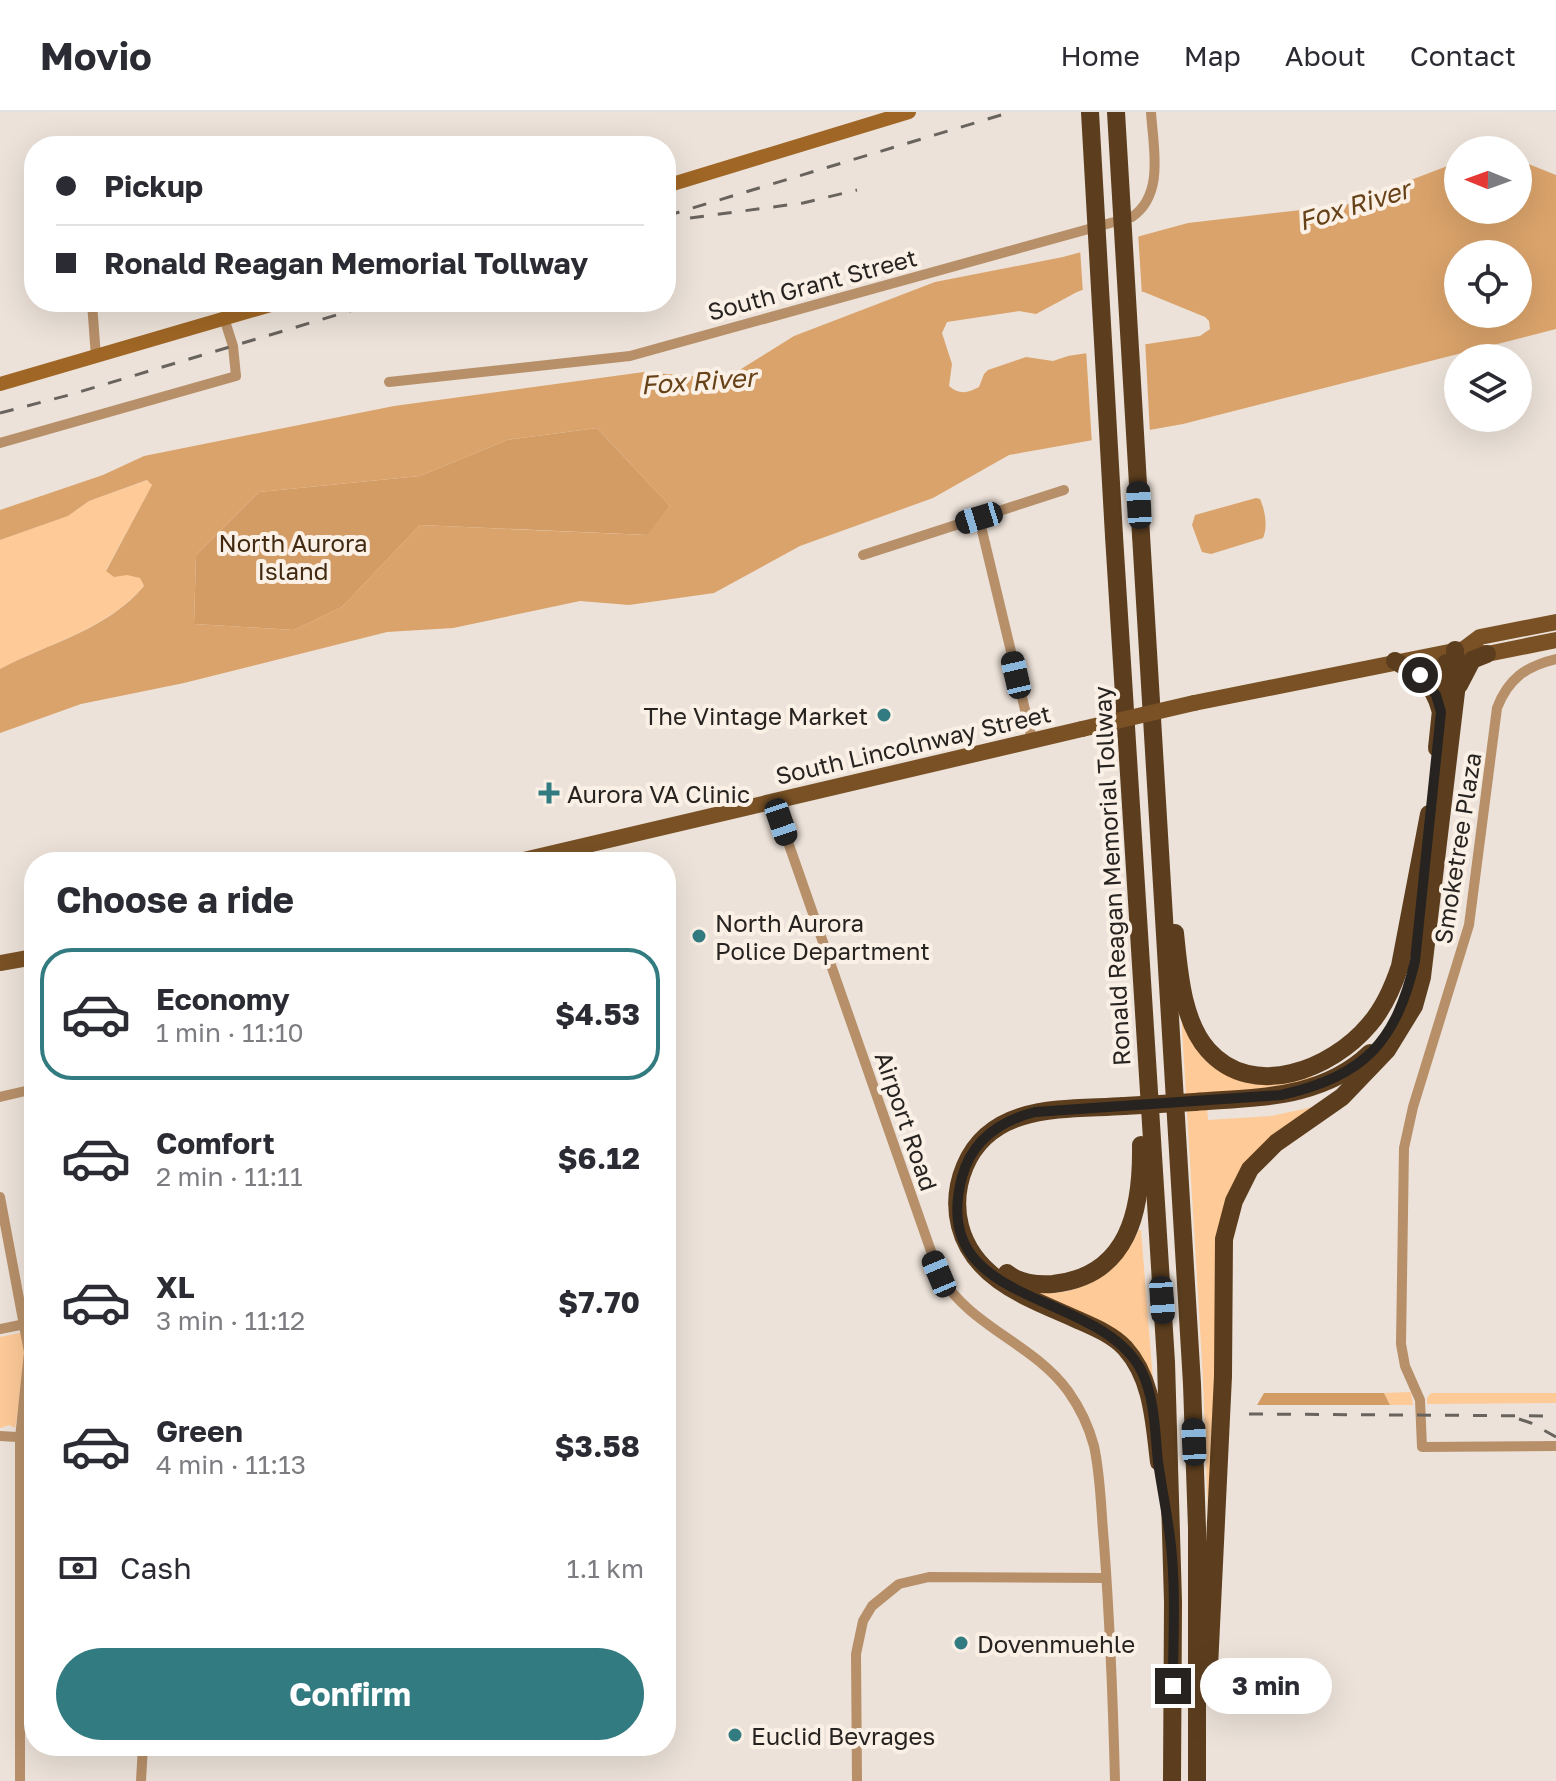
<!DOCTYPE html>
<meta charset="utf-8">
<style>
:root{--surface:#fff;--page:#f2f2f3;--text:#2b2b33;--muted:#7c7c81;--line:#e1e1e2;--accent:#327b81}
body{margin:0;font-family:"Golos Text",sans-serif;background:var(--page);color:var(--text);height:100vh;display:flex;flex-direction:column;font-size:30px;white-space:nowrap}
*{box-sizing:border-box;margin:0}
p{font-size:26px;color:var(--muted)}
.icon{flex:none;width:44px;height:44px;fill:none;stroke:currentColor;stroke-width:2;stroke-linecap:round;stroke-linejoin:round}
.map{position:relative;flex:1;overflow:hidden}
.side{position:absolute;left:24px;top:740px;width:652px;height:904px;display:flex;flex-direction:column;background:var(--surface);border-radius:32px;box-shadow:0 8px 32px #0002}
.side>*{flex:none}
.banner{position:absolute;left:24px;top:24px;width:652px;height:176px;border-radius:32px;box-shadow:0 8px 32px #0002;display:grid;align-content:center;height:176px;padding:0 32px;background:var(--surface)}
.needle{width:52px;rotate:271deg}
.tools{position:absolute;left:1444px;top:24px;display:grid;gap:16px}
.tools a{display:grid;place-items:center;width:88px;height:88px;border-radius:50%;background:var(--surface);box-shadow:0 8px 32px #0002;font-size:40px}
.end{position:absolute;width:36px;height:36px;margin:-18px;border:10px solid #272320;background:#fff;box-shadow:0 0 0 4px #fff}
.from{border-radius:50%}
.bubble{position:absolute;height:56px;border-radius:28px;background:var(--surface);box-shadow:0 8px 32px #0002;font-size:26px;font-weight:700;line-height:56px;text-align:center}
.car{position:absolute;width:24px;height:48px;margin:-24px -12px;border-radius:10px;box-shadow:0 0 6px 2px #0007;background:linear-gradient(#222 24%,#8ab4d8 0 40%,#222 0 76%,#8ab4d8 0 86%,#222 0)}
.banner b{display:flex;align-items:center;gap:28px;height:76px;font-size:30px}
.banner b+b{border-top:2px solid var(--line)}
.banner i{width:20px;height:20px;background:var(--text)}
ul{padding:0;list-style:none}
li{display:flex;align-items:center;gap:24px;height:132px;margin:0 16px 12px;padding:0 16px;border:4px solid transparent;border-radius:32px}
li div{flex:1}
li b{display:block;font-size:30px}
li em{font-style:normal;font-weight:700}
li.current{border-color:var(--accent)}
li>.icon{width:72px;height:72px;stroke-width:1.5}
h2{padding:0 32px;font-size:36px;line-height:96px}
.pay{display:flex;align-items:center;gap:20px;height:88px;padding:0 32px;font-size:30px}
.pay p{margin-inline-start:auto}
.primary-button{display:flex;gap:16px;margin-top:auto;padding:16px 32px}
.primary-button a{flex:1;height:92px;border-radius:48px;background:var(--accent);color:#fff;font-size:32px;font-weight:700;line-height:92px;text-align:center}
header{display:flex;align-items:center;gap:48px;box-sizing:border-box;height:112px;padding:0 40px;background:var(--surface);border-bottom:2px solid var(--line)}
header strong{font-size:38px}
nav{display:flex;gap:44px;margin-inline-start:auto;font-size:28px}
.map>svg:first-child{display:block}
.green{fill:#fdca98}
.forest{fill:#d39c65}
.water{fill:#daa36b;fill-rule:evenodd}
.pier{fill:#ece2d9}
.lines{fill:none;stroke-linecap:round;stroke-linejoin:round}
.minor{stroke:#b7906a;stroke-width:10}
.secondary{stroke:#9f6625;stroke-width:14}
.primary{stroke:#795125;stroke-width:16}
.motorway{stroke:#5c3e1e;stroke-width:18}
.rail{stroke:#69635e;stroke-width:3;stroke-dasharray:14 14;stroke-linecap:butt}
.primary-bridge{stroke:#795125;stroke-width:16}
.motorway-bridge{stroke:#5c3e1e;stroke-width:18}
.route{stroke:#272320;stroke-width:10}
.poi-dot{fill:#327b81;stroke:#faf0e6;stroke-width:3}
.labels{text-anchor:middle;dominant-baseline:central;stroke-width:8;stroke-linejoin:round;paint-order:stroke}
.street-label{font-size:24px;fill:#272320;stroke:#faf0e6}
.park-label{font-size:24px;fill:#412a11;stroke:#faf0e6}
.poi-label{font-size:24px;fill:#272320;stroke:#faf0e6;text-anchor:start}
.water-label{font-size:26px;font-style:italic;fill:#674218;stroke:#faf0e6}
</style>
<header>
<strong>Movio</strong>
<nav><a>Home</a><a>Map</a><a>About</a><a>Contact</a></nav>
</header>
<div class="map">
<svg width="1556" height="1669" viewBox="0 0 1556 1669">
<rect width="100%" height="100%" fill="#ece2d9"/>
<g class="green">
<path d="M148,368L152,373L106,458L114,465L127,462L140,466L144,474C107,517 49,531 0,557V428L68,404L89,389Z"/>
<path d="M1181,900L1211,950L1312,962L1314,969L1283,975L1206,981L1208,1008L1271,1004L1313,995L1252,1045L1217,1200L1209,1432L1203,1266Z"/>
<path d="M1139,1118H1141L1153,1269L1145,1254L1031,1179C1079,1189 1118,1160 1139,1118Z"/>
<path d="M24,1220L26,1256L15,1316L9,1313L0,1316V1225Z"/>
<path d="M1411,1280L1413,1293H1390L1384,1281Z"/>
<path d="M1431,1281H1556V1291L1427,1292V1286Z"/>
</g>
<g class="forest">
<path d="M597,316L670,394L648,423L420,413L342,495L294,518L194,512L196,443L259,380L420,364L507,328Z"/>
<path d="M1264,1281H1384L1390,1293H1257Z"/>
</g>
<g class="water">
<path d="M1518,48L1556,63V217L1183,312L1009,343L933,386L800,434L714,481L629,493L580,489L453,516L387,520L184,571L81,592L0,621V557C49,531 107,518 144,474L140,466L127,463L114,465L106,459L152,373L147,368L89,389L68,404L0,428V398L103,363L144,344L394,294L644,260L725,267L794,224L935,170L1063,145L1188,111L1345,93L1458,50V98H1518ZM1458,142H1518V202H1458ZM1088,176L1144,180L1205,205L1209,209L1210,217L1200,224L1068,244L1053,249L1026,245L988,258L984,262L979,275C968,281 959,283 949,274L952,252L942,221L947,210L1019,199L1036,202L1077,180ZM597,316L670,394L647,423L420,413L342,495L294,518L194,512L196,443L259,380L420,364L507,328Z"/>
<path d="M1256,386L1260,387C1265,398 1268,415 1263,426L1211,442L1202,440L1192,413L1195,403Z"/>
</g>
<g class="pier">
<path d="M1138,120L1142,183L1118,180L1083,182L1080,136Z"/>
<path d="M1145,227L1150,322L1092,333L1086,237Z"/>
</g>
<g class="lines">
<g class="minor">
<path d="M92,191L96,245"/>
<path d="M389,270L630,244L1132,105C1165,82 1153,35 1151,0"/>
<path d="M0,331L236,264L233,234L224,206"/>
<path d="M979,406L1032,627"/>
<path d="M863,443L1064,378"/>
<path d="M1556,547C1526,554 1508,567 1497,596L1469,813L1413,995L1404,1036L1401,1232L1405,1254L1420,1288L1422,1335L1556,1334"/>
<path d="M774,690L939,1162C970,1215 1033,1231 1068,1279C1080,1296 1089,1315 1094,1334C1101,1366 1101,1400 1104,1431C1110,1511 1113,1590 1115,1669"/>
<path d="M0,985L34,977"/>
<path d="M0,1085L29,1240L20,1326V1669"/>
<path d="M0,1217L25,1212"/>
<path d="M0,1324L34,1326"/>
<path d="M141,1669L143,1634"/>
<path d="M857,1669L856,1542L863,1509L872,1494L899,1472L929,1465L1106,1466"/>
</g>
<g class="secondary">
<path d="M666,74L909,0"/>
<path d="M0,272L281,190"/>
</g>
<g class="primary">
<path d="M1464,537L1480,525L1556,510"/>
<path d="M1194,591L1464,537L1487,542L1556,528"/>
<path d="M515,750L1082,617"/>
<path d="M0,851L34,845"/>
</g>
<g class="motorway">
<path d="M1141,423L1192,1272L1197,1416V1669"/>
<path d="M1114,424L1166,1250L1173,1490L1172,1669"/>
<path d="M1395,549C1418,562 1433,570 1440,597"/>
<path d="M1459,573L1472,548L1487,542"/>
<path d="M1437,636L1446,551"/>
<path d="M1175,821C1179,859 1182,909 1208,938C1253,989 1332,957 1369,913C1384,896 1393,875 1400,854L1429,702"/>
<path d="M1195,990C1258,985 1322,987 1370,941"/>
<path d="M1124,994C1066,998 992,990 965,1054C957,1073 955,1094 960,1114C974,1169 1032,1187 1078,1208C1094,1215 1113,1223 1125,1236C1153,1267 1154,1311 1159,1350"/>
<path d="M1007,1161C1020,1172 1037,1173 1053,1172C1129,1164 1142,1098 1141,1033"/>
<path d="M1208,1576L1223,1264L1224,1127L1234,1089L1250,1057L1276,1031L1342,985L1387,938L1414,894L1422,865L1456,580L1455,538"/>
</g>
<g class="rail">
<path d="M666,104L1011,0"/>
<path d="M690,106L803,91L857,78"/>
<path d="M0,301L69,283L380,190"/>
<path d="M1249,1302L1556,1304"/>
<path d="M1519,1307L1531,1311L1556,1325"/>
</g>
<path class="primary-bridge" d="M1082,617L1194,591"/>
<g class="motorway-bridge">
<path d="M1090,0L1114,424"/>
<path d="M1116,0L1141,423"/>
<path d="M1124,994L1195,990"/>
</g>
</g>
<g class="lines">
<path class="route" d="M1173,1574C1173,1528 1176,1480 1171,1434C1168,1406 1162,1378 1158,1350C1155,1321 1155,1287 1142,1260C1101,1176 926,1198 962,1065C972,1028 1000,1009 1035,1000L1281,983C1364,965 1396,930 1415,849L1441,600L1436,583L1420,563"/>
</g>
<g class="poi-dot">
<circle cx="884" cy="603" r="8"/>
<path d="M545 669h8v8h8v8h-8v8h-8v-8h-8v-8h8z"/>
<circle cx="699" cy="824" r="8"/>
<circle cx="961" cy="1531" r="8"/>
<circle cx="735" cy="1623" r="8"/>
</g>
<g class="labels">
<g class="street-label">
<text transform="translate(812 172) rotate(-15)">South Grant Street</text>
<text transform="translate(913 632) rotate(-13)">South Lincolnway Street</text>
<text transform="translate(1457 736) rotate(-81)">Smoketree Plaza</text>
<text transform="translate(1111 764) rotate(-93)">Ronald Reagan Memorial Tollway</text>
<text transform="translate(907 1009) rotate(71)">Airport Road</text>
</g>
<g class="park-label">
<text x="293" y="430">North Aurora<tspan x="293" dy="28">Island</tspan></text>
</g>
<g class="poi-label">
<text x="868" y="603" text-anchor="end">The Vintage Market</text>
<text x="567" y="681">Aurora VA Clinic</text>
<text x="715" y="810">North Aurora<tspan x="715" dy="28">Police Department</tspan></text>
<text x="977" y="1531">Dovenmuehle</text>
<text x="751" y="1623">Euclid Bevrages</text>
</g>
<g class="water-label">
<text transform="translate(1354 93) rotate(-17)">Fox River</text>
<text transform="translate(698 269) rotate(-4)">Fox River</text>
</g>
</g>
</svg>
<div class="tools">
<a><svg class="needle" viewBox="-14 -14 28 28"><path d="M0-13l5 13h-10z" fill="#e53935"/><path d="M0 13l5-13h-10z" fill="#7c7c81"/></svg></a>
<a><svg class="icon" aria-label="locate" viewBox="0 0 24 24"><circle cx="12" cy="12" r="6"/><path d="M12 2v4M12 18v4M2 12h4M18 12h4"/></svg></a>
<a><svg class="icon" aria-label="layers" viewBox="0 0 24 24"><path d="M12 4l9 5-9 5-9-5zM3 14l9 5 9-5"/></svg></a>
</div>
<i class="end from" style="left:1420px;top:563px"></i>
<i class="end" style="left:1173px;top:1574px"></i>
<div class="bubble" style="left:1200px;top:1546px;width:132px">3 min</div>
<i class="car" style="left:1139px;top:393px;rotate:357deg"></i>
<i class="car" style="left:979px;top:406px;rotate:253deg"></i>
<i class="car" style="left:1016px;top:563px;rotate:347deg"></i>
<i class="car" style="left:781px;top:710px;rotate:161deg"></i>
<i class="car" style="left:939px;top:1162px;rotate:337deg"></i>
<i class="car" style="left:1162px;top:1188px;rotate:176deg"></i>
<i class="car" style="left:1194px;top:1330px;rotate:358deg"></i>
<div class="banner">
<b><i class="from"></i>Pickup</b>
<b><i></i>Ronald Reagan Memorial Tollway</b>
</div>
<section class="side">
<h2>Choose a ride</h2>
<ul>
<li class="current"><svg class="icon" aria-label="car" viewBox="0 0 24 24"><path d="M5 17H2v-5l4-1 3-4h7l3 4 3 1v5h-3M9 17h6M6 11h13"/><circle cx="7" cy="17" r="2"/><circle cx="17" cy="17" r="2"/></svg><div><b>Economy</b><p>1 min · 11:10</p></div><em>$4.53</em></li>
<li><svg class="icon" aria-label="car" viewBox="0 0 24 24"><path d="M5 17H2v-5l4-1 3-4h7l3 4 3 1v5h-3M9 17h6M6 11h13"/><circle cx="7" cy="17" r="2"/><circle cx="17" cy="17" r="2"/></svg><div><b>Comfort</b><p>2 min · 11:11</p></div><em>$6.12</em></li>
<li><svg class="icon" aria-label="car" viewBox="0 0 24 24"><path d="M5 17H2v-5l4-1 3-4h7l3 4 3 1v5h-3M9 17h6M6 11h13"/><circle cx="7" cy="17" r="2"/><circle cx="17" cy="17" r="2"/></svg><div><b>XL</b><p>3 min · 11:12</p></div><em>$7.70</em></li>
<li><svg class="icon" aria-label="car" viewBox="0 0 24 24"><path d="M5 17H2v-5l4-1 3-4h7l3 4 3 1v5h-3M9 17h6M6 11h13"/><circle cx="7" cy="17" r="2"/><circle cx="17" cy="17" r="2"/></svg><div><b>Green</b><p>4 min · 11:13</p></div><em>$3.58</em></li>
</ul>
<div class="pay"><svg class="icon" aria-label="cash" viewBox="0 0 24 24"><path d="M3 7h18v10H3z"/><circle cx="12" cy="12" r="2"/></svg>Cash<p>1.1 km</p></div>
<div class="primary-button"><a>Confirm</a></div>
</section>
</div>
